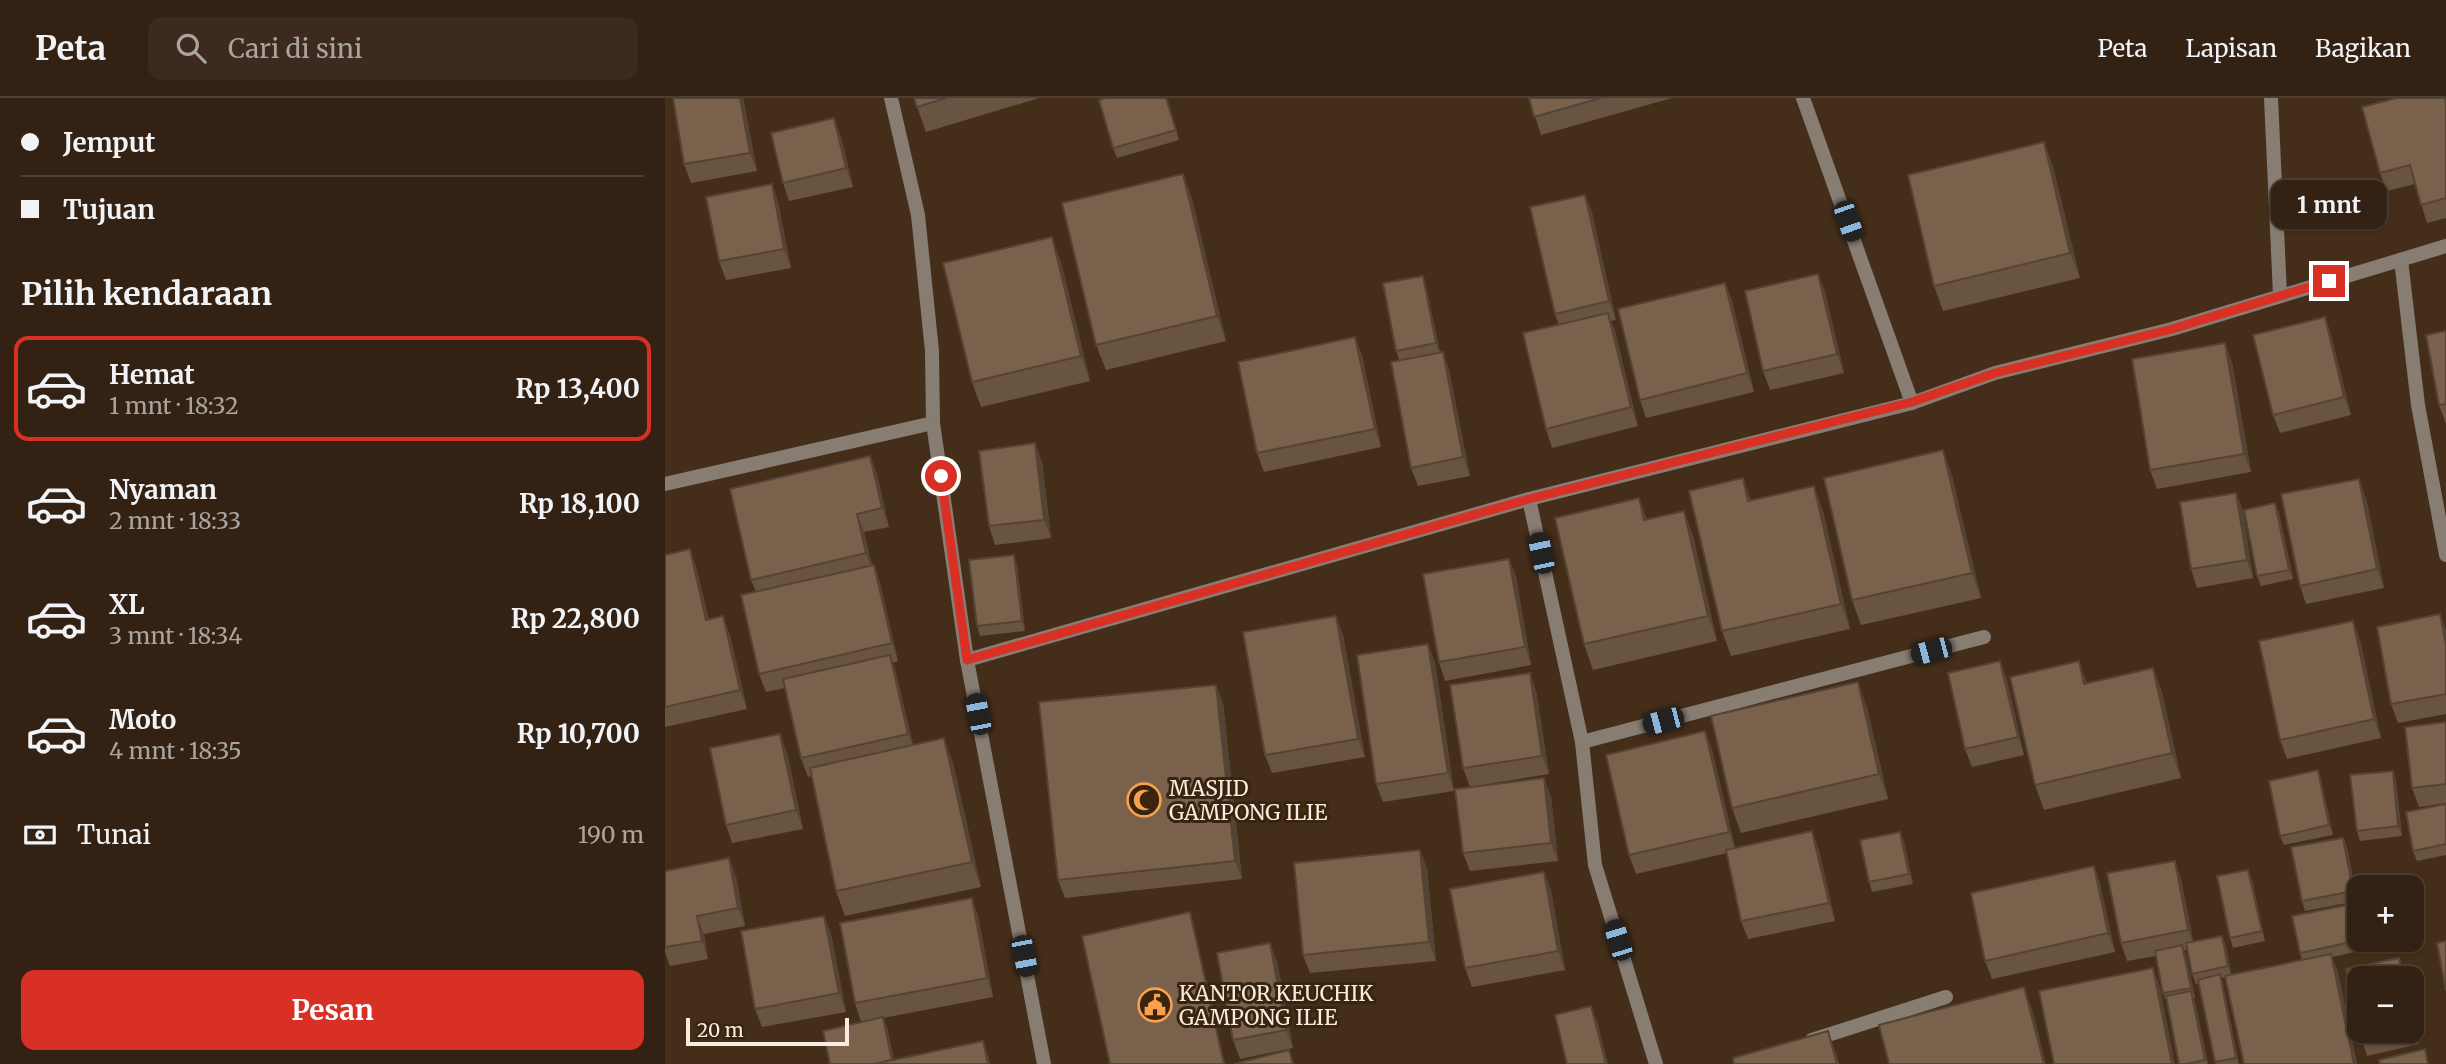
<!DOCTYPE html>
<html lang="id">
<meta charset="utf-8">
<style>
:root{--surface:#332214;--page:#3b2a1d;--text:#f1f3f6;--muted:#a9a4a0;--line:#4e3f34;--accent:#d93025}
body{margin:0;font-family:Merriweather,serif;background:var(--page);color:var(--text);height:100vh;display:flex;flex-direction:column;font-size:26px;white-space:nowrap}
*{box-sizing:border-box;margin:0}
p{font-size:23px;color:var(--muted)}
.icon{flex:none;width:38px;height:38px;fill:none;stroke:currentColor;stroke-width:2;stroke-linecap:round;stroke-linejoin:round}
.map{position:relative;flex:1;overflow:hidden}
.side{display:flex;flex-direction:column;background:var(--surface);width:665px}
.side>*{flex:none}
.guide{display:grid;align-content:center;height:154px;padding:0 21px;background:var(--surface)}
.fabs{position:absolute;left:1682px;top:777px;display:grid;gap:14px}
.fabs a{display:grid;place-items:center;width:77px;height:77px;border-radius:14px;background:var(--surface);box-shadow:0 2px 5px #0004,0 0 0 2px var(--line);font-size:35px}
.scale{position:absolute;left:21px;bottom:18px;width:163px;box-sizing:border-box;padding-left:7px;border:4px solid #f9ebdf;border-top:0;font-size:19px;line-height:24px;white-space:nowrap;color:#f9ebdf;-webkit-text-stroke:5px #392410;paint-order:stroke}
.end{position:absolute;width:32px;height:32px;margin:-16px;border:9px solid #d93025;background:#fff;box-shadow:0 0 0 4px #fff}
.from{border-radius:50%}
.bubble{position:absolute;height:49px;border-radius:14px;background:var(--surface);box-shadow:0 2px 5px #0004,0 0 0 2px var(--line);font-size:23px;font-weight:700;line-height:49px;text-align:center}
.car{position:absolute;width:21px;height:42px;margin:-21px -10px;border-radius:9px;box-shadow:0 0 5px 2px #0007;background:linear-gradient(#222 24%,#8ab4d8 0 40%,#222 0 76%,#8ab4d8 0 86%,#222 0)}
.guide b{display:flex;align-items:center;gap:24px;height:66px;font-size:26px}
.guide b+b{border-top:2px solid var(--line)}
.guide i{width:18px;height:18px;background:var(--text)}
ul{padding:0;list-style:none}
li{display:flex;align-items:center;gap:21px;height:105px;margin:0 14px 10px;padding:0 7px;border:4px solid transparent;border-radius:14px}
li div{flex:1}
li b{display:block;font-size:26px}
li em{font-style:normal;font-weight:700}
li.selected{border-color:var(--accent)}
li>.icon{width:63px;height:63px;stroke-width:1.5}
h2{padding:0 21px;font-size:32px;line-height:84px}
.pay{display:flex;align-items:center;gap:18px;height:77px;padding:0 21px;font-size:26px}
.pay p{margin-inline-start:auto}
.action{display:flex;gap:14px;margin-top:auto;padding:14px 21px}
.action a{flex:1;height:80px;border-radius:14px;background:var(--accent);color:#fff;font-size:28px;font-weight:700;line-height:80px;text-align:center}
header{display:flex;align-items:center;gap:42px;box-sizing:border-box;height:98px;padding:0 35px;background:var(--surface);border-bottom:2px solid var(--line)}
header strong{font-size:33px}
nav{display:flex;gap:38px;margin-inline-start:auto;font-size:24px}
.search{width:490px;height:63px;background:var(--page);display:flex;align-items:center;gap:18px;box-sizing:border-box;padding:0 24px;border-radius:14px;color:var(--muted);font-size:26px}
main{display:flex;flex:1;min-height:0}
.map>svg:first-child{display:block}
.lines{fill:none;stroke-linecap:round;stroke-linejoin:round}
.street{stroke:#887d73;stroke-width:14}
.wall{fill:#695341}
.shaded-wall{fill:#554435}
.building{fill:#7a614c;stroke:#554435;stroke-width:2}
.route{stroke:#d93025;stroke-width:9}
.labels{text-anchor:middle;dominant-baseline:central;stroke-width:6;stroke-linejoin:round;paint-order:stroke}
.poi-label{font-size:21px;fill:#f9ebdf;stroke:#392410;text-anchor:start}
</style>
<header>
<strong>Peta</strong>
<div class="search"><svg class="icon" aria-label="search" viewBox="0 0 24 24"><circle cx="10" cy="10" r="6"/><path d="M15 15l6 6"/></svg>Cari di sini</div>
<nav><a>Peta</a><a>Lapisan</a><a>Bagikan</a></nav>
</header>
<main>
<section class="side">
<div class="guide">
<b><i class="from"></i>Jemput</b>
<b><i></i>Tujuan</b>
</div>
<h2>Pilih kendaraan</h2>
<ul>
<li class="selected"><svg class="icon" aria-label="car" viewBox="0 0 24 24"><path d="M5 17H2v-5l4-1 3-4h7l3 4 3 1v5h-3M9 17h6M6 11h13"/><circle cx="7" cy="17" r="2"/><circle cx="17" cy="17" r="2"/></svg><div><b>Hemat</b><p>1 mnt · 18:32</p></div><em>Rp 13,400</em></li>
<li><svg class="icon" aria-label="car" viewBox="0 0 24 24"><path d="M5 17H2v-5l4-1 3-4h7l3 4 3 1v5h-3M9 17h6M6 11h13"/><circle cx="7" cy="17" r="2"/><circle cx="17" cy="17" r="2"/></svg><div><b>Nyaman</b><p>2 mnt · 18:33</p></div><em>Rp 18,100</em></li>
<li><svg class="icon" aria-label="car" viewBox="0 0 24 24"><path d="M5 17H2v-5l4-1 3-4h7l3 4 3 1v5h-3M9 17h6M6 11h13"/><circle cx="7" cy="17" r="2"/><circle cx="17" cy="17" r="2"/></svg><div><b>XL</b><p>3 mnt · 18:34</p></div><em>Rp 22,800</em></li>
<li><svg class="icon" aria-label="car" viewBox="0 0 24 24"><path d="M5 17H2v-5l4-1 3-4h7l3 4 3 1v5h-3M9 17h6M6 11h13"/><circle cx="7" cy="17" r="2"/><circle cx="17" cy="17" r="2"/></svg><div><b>Moto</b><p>4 mnt · 18:35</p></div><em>Rp 10,700</em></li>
</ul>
<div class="pay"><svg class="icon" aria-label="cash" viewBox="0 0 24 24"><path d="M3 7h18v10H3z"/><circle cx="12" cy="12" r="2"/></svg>Tunai<p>190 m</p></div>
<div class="action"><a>Pesan</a></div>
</section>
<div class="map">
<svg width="1781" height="966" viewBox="0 0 1781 966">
<rect width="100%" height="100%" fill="#442e1a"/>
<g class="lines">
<g class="street">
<path d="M226,0L253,117L267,253L268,325L302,562L379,966"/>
<path d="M1138,0L1247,305"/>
<path d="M1606,0L1615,197"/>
<path d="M1736,162L1753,307L1781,457"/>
<path d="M0,386L268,325"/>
<path d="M864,401L917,644L930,767L991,966"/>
<path d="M302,562L864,401L1247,305L1330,275L1507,231L1781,148"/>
<path d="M917,644L1319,539"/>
<path d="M1147,942L1281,899"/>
</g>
</g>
<g class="wall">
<path d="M78,0L92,73L26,85L19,66Z"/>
<path d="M249,0H374L261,34Z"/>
<path d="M502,0L514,42L452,60L448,50Z"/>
<path d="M864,0H1007L876,37Z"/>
<path d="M1781,0V120L1762,125L1750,86L1722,93L1715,75Z"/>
<path d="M176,39L188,89L124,103L118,85Z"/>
<path d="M1379,44L1388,69L1415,180L1278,213L1269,188Z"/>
<path d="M518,76L527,101L561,243L441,272L431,247Z"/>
<path d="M107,86L113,104L126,170L61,182L54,163Z"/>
<path d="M920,97L927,115L951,222L946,223L950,233L973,328L887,350L881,331L894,227L890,216Z"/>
<path d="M396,164L425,283L316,309L307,284Z"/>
<path d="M1153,176L1160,194L1179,275L1105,292L1098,273Z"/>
<path d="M1060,185L1067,203L1089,294L981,320L975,302Z"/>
<path d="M761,188L775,254L784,272L805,378L753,388L746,370L734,262L731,253Z"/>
<path d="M1660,219L1666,237L1686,317L1615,335L1608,317Z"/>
<path d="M1781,233V326L1774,307Z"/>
<path d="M697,257L716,349L599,374L592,355Z"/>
<path d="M1567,264L1586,374L1492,391L1485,372Z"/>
<path d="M205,358L212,377L224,429L199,434L207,467H209L215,485L233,563L228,565L231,575L248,647L288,665L316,789L180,818L171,793L146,678L143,679L136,660L120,590L101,594L94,576L91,494L86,482Z"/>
<path d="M377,364L386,440L330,447L324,428Z"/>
<path d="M1287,378L1316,500L1196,527L1187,502Z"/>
<path d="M1571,395L1578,413L1588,480L1532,490L1526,471Z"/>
<path d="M974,400L982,422L1019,413L1028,438L1052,543L928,572L919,546Z"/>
<path d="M1701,400L1719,490L1641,506L1635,488Z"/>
<path d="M1610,405L1614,415L1628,481L1596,488L1592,478Z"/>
<path d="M1158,413L1185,531L1066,558L1057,533Z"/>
<path d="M0,457L31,469L44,522L65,537L82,611L0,629Z"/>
<path d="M349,457L352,467L360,533L315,538L312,528Z"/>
<path d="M844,461L851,479L866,567L780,583L774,564Z"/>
<path d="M1781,532V616L1733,625L1726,606Z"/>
<path d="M678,537L700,659L607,675L600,657Z"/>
<path d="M1695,542L1716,640L1622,661L1615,642Z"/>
<path d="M763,546L770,565L789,693L718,704L711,686Z"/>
<path d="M1335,563L1342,582L1359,657L1307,669L1300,651Z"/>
<path d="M1488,570L1497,595L1516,680L1379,712L1370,687L1422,585Z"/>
<path d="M871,593L884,676L805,689L798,670Z"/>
<path d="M558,605L577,781L400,800L393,782Z"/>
<path d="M1202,609L1223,701L1076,735L1067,710Z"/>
<path d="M1781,624V705L1754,709L1747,690Z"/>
<path d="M1040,633L1047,652L1070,750L1154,752L1170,823L1083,841L1076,823L1062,755L971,776L964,757Z"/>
<path d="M122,654L138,731L67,745L61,727Z"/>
<path d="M1653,672L1656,682L1668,737L1619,747L1615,738Z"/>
<path d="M1728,673L1731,683L1737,738L1695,743L1692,733Z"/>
<path d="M886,698L893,763L805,773L798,755Z"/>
<path d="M1781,706V757L1752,763L1748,753Z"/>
<path d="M1235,734L1239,744L1248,786L1207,794L1204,784Z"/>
<path d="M1678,740L1682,749L1692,803L1640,813L1637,803Z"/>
<path d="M64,760L71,779L80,828L39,836L43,861L5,868L0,854V773Z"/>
<path d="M1429,768L1435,786L1450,854L1327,881L1320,863Z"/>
<path d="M762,770L771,863L645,875L638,857Z"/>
<path d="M1583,772L1587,782L1600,843L1568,850L1565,840Z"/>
<path d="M879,774L886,792L900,872L807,889L800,870Z"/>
<path d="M1516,781L1528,844L1557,838L1561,848L1566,877L1637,862L1635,855L1687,806L1691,816L1699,852L1667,859L1673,875L1692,966H1579L1561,879L1556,880L1558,886L1574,966H1551L1534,886H1531L1527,876L1522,852H1519L1530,899L1529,900L1543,966H1514L1502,905L1498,895L1491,858L1462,863L1456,845Z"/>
<path d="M307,800L313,818L328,899L218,920L222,929L229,962L318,943L324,961L165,966L196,924L190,905Z"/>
<path d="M159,818L166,836L181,914L97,929L90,911Z"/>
<path d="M612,863L628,950L575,961L568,942Z"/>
<path d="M1746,908L1754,946L1702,958L1694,933H1746Z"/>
</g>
<g class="shaded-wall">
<path d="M75,0H78L92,73L85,55Z"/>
<path d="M169,20L176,39L188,89L181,70Z"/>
<path d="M1379,44L1388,69L1415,180L1405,155Z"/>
<path d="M518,76L527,101L561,243L552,218Z"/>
<path d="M107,86L113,104L126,170L119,151Z"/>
<path d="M920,97L927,115L951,222L944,203Z"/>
<path d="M387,139L396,164L425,283L416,258Z"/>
<path d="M1153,176L1160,194L1179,275L1172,256Z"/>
<path d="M758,178L761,188L775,255L771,245Z"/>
<path d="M1060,185L1067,203L1089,294L1082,275Z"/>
<path d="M943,215L950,233L973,328L966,309Z"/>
<path d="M1660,219L1666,237L1686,317L1679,299Z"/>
<path d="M690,239L697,257L716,349L710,331Z"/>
<path d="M1560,245L1567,264L1586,374L1579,356Z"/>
<path d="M778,254L784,272L805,378L798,359Z"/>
<path d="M370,345L377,364L386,440L379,422Z"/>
<path d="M1278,352L1287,378L1316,500L1307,475Z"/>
<path d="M205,358L212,377L224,429L217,410Z"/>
<path d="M1078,380L1087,405L1083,403Z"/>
<path d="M1694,381L1701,400L1719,490L1712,471Z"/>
<path d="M1149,388L1158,413L1185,531L1176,506Z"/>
<path d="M1571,395L1578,413L1588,480L1582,462Z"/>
<path d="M974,400L983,426L979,422Z"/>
<path d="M1610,405L1614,415L1628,481L1624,472Z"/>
<path d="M1019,413L1028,438L1052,543L1043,518Z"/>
<path d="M192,416L199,434L208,474L201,455Z"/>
<path d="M25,451L31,469L48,541L41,522Z"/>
<path d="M349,457L352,467L360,533L357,523Z"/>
<path d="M844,461L851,479L866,567L860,549Z"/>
<path d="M209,467L215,485L233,563L227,545Z"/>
<path d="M1775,516L1781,532V547Z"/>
<path d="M58,518L65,537L82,611L75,592Z"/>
<path d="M671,518L678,537L700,659L693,641Z"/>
<path d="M1688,523L1695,542L1716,640L1709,621Z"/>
<path d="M763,546L770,565L789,693L783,675Z"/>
<path d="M225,557L231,575L250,654L243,636Z"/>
<path d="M1335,563L1342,582L1359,657L1353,639Z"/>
<path d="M1414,563L1423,588L1419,586Z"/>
<path d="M1488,570L1497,595L1516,680L1507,655Z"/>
<path d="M865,575L871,593L884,676L877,658Z"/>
<path d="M1193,584L1202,609L1223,701L1214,676Z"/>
<path d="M551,587L558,605L577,781L570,763Z"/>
<path d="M1040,633L1047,652L1071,753L1064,734Z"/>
<path d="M115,636L122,654L138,731L131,712Z"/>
<path d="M279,640L288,665L316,789L307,764Z"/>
<path d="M1653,672L1656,682L1668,737L1664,727Z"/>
<path d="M1728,673L1731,683L1737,738L1733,728Z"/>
<path d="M879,680L886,698L893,763L886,745Z"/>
<path d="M1147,733L1154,752L1170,823L1164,805Z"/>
<path d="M1235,734L1239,744L1248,786L1244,776Z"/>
<path d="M1678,740L1682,749L1692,803L1688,793Z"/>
<path d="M755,752L762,770L771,863L764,844Z"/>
<path d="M64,760L71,779L80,828L73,810Z"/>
<path d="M1510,763L1516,781L1530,850L1523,832Z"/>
<path d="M1429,768L1435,786L1450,854L1443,835Z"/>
<path d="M1583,772L1587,782L1600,843L1597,833Z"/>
<path d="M879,774L886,792L900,872L893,853Z"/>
<path d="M307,800L313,818L328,899L322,880Z"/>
<path d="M525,814L528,824L560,966H559Z"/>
<path d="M32,818L39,836L43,861L37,843Z"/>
<path d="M159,818L166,836L181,914L174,895Z"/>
<path d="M1557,838L1561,848L1567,878L1563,868Z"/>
<path d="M605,845L612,863L628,950L621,932Z"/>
<path d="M1517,847L1521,857L1530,899L1526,890Z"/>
<path d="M1666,856L1673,875L1692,966H1689Z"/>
<path d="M1734,860L1740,879L1741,880H1738Z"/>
<path d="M1488,870L1495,889L1510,966H1507Z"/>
<path d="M1555,876L1558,886L1574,966L1571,960Z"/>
<path d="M1359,889L1368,914L1381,966H1379Z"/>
<path d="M1526,893L1530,903L1543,966L1540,962Z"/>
<path d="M926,908L933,926L943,966H941Z"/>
<path d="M1746,908L1754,946L1747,927Z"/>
<path d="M218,919L222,929L229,966H228Z"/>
<path d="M1163,933L1172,958L1174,966H1172Z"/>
<path d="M318,943L324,961L325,966H323Z"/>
</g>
<g class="building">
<path d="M8,0H75L85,55L19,66Z"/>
<path d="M249,0H281L252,9Z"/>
<path d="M440,0H501L511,32L448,50L434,2Z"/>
<path d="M864,0H936L869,19Z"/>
<path d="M1732,0H1780L1781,5V100L1756,107L1745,67L1715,75L1697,9Z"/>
<path d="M169,20L181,70L118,85L106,35Z"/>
<path d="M1379,44L1405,155L1269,188L1243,77Z"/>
<path d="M518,76L552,218L431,247L397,105Z"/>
<path d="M107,86L119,151L54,163L41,99Z"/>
<path d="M920,97L944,203L890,216L865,109Z"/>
<path d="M387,139L416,258L307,284L278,165Z"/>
<path d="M1153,176L1172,256L1098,273L1080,193Z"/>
<path d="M758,178L771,245L731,253L718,185Z"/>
<path d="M1060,185L1082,275L975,302L953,211Z"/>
<path d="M943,215L966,309L881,331L858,235Z"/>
<path d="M1660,219L1679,299L1608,317L1588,237Z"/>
<path d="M1781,233V306L1774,307L1761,237Z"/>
<path d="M690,239L710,331L592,355L573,264Z"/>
<path d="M1560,245L1579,356L1485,372L1467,261Z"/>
<path d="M778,254L798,359L746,370L726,264Z"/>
<path d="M370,345L379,422L324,428L314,353Z"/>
<path d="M1278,352L1307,475L1187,502L1159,380Z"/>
<path d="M205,358L217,410L192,416L201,455L86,482L65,391Z"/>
<path d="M1078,380L1083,403L1149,388L1176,506L1057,533L1024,393Z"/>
<path d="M1694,381L1712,471L1635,488L1616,396Z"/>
<path d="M1571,395L1582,462L1526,471L1515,404Z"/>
<path d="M974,400L979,422L1019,413L1043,518L919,546L890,420Z"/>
<path d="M1610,405L1624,472L1592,478L1579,412Z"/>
<path d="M25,451L41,522L58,518L75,592L0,609V457Z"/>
<path d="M349,457L357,523L312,528L304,462Z"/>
<path d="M844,461L860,549L774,564L758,476Z"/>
<path d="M209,467L227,545L94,576L76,497Z"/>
<path d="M1775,516L1781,547V596L1726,606L1712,529Z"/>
<path d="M671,518L693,641L600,657L578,534Z"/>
<path d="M1688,523L1709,621L1615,642L1594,543Z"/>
<path d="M763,546L783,675L711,686L692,557Z"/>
<path d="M225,557L243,636L136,660L118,581Z"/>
<path d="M1335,563L1353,639L1300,651L1283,575Z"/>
<path d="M1414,563L1419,586L1488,570L1507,655L1370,687L1345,579Z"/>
<path d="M865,575L877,658L798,670L785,587Z"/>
<path d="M1193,584L1214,676L1067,710L1046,618Z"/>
<path d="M551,587L570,763L393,782L374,604Z"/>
<path d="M1781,624V686L1747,690L1740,629Z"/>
<path d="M1040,633L1064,734L964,757L941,657Z"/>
<path d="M115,636L131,712L61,727L45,650Z"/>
<path d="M279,640L307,764L171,793L145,670Z"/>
<path d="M1653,672L1664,727L1615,738L1604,683Z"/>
<path d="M1728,673L1733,728L1692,733L1685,677Z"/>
<path d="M879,680L886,745L798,755L790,691Z"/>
<path d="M1781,706V746L1748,753L1741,714Z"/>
<path d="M1147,733L1164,805L1076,823L1061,752Z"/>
<path d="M1235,734L1244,776L1204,784L1195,742Z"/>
<path d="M1678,740L1688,793L1637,803L1626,749Z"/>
<path d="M755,752L764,844L638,857L629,765Z"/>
<path d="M64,760L73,810L32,818L37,843L0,849V773Z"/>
<path d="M1510,763L1523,832L1456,845L1442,775Z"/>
<path d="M1429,768L1443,835L1320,863L1306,795Z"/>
<path d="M1583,772L1597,833L1565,840L1552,778Z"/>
<path d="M879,774L893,853L800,870L785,791Z"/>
<path d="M307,800L322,880L190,905L175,825Z"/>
<path d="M1687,806L1694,835V842H1696L1635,855L1627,818Z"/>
<path d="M525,814L559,966H445L417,838Z"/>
<path d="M159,818L174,895L90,911L76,833Z"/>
<path d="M1557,838L1563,868L1527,876L1521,845Z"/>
<path d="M1781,843V893L1772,845Z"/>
<path d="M605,845L621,932L568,942L552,855Z"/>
<path d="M1517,847L1526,890L1498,895L1490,853Z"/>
<path d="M1666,856L1689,966H1579L1560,878Z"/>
<path d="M1734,860L1738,880H1694V932L1681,871Z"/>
<path d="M1488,870L1507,966H1389L1374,893Z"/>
<path d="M1555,876L1571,960L1550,964L1533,882Z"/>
<path d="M1359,889L1379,966H1224L1214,927Z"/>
<path d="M1526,893L1540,962L1521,966H1514L1501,898Z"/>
<path d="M926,908L941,966H902L890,917Z"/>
<path d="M218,919L227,962L209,966H165L158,933Z"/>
<path d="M1163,933L1172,966H1069L1068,960Z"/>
<path d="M1694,933H1724L1696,939Z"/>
<path d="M318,943L323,966H209Z"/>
<path d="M1760,951L1763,966H1715L1714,962Z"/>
<path d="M624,952L628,966H569Z"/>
</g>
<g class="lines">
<path class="route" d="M276,378L302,562L864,401L1247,304L1330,275L1507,231L1664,183"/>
</g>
<defs>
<symbol id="mosque-ring" viewBox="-11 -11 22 22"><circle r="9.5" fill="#392410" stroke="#f8a04b" stroke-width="1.5"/><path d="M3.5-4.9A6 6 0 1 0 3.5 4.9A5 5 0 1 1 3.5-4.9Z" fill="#f8a04b"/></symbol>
<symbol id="civic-ring" viewBox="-11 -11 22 22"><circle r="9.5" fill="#392410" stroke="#f8a04b" stroke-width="1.5"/><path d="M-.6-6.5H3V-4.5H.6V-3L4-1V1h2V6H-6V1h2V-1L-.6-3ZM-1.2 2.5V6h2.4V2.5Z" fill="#f8a04b"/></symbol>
</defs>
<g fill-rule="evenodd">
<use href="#mosque-ring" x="460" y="683" width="38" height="38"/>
<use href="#civic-ring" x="471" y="888" width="38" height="38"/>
</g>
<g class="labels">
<g class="poi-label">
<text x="504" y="690">MASJID<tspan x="504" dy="24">GAMPONG ILIE</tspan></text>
<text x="514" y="895">KANTOR KEUCHIK<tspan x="514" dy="24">GAMPONG ILIE</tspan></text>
</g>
</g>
</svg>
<div class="fabs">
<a>+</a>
<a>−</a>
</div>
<div class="scale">20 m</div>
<i class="end from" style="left:276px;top:378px"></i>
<i class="end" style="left:1664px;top:183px"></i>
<div class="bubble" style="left:1606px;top:82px;width:116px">1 mnt</div>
<i class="car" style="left:1183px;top:123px;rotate:161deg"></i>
<i class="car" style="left:876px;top:455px;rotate:348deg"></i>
<i class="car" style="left:1266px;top:553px;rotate:255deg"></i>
<i class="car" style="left:313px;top:616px;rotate:349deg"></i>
<i class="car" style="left:998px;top:623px;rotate:255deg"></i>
<i class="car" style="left:953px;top:842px;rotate:343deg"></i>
<i class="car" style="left:359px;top:858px;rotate:169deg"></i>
</div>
</main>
